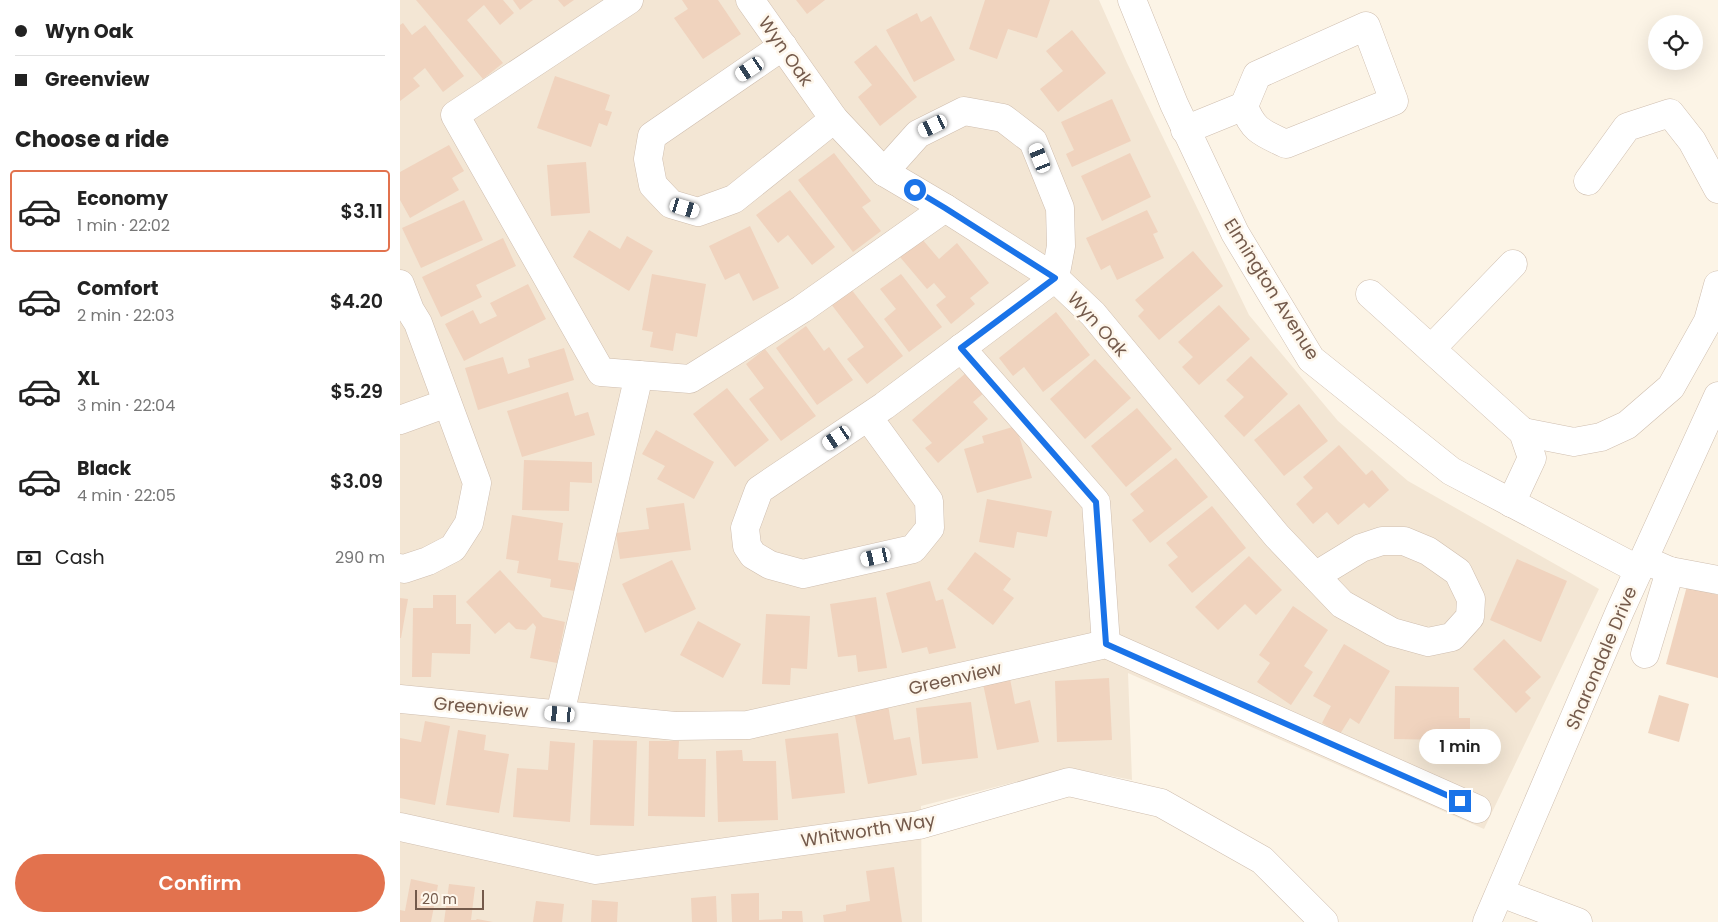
<!DOCTYPE html>
<meta charset="utf-8">
<style>
:root{--surface:#fff;--page:#f6f6f6;--text:#222;--muted:#767676;--line:#e0e0e0;--accent:#e2724e}
body{margin:0;font-family:Poppins,sans-serif;background:var(--page);color:var(--text);height:100vh;display:flex;flex-direction:column;font-size:19px;white-space:nowrap}
*{box-sizing:border-box;margin:0}
p{font-size:16px;color:var(--muted)}
.icon{flex:none;width:28px;height:28px;fill:none;stroke:currentColor;stroke-width:2;stroke-linecap:round;stroke-linejoin:round}
.map{position:relative;flex:1;overflow:hidden}
.side{display:flex;flex-direction:column;background:var(--surface);width:400px}
.side>*{flex:none}
.guide{display:grid;align-content:center;height:110px;padding:0 15px;background:var(--surface)}
.controls{position:absolute;left:1248px;top:15px;display:grid;gap:10px}
.controls a{display:grid;place-items:center;width:55px;height:55px;border-radius:50%;background:var(--surface);box-shadow:0 5px 20px #0002;font-size:25px}
.scale{position:absolute;left:15px;bottom:12px;width:69px;box-sizing:border-box;padding-left:5px;border:2px solid #745a4b;border-top:0;font-size:14px;line-height:18px;white-space:nowrap;color:#745a4b;-webkit-text-stroke:4px #fef7ec;paint-order:stroke}
.end{position:absolute;width:22px;height:22px;margin:-11px;border:6px solid #1a73e8;background:#fff;box-shadow:0 0 0 2px #fff}
.from{border-radius:50%}
.bubble{position:absolute;height:35px;border-radius:18px;background:var(--surface);box-shadow:0 5px 20px #0002;font-size:16px;font-weight:600;line-height:35px;text-align:center}
.car{position:absolute;width:15px;height:30px;margin:-15px -8px;border-radius:6px;box-shadow:0 0 4px 1px #0007;background:linear-gradient(#fff 24%,#345 0 40%,#fff 0 76%,#345 0 86%,#fff 0)}
.guide b{display:flex;align-items:center;gap:18px;height:48px;font-size:19px}
.guide b+b{border-top:1px solid var(--line)}
.guide i{width:12px;height:12px;background:var(--text)}
ul{padding:0;list-style:none}
li{display:flex;align-items:center;gap:15px;height:82px;margin:0 10px 8px;padding:0 5px;border:2px solid transparent;border-radius:5px}
li div{flex:1}
li b{display:block;font-size:19px}
li em{font-style:normal;font-weight:600}
li.on{border-color:var(--accent)}
li>.icon{width:45px;height:45px;stroke-width:1.5}
h2{padding:0 15px;font-size:22px;line-height:60px}
.pay{display:flex;align-items:center;gap:12px;height:55px;padding:0 15px;font-size:19px}
.pay p{margin-inline-start:auto}
.primary-button{display:flex;gap:10px;margin-top:auto;padding:10px 15px}
.primary-button a{flex:1;height:58px;border-radius:30px;background:var(--accent);color:#fff;font-size:20px;font-weight:600;line-height:58px;text-align:center}
main{display:flex;flex:1;min-height:0}
.map>svg:first-child{display:block}
.residential{fill:#f3e6d4}
.building{fill:#f0d3be}
.lines{fill:none;stroke-linecap:round;stroke-linejoin:round}
.minor-casing{stroke:#cfbeaf;stroke-width:29}
.minor{stroke:#fff;stroke-width:28}
.route{stroke:#1a73e8;stroke-width:6}
.labels{text-anchor:middle;dominant-baseline:central;stroke-width:5;stroke-linejoin:round;paint-order:stroke}
.street-label{font-size:18px;fill:#745a4b;stroke:#fef7ec}
</style>
<main>
<section class="side">
<div class="guide">
<b><i class="from"></i>Wyn Oak</b>
<b><i></i>Greenview</b>
</div>
<h2>Choose a ride</h2>
<ul>
<li class="on"><svg class="icon" aria-label="car" viewBox="0 0 24 24"><path d="M5 17H2v-5l4-1 3-4h7l3 4 3 1v5h-3M9 17h6M6 11h13"/><circle cx="7" cy="17" r="2"/><circle cx="17" cy="17" r="2"/></svg><div><b>Economy</b><p>1 min · 22:02</p></div><em>$3.11</em></li>
<li><svg class="icon" aria-label="car" viewBox="0 0 24 24"><path d="M5 17H2v-5l4-1 3-4h7l3 4 3 1v5h-3M9 17h6M6 11h13"/><circle cx="7" cy="17" r="2"/><circle cx="17" cy="17" r="2"/></svg><div><b>Comfort</b><p>2 min · 22:03</p></div><em>$4.20</em></li>
<li><svg class="icon" aria-label="car" viewBox="0 0 24 24"><path d="M5 17H2v-5l4-1 3-4h7l3 4 3 1v5h-3M9 17h6M6 11h13"/><circle cx="7" cy="17" r="2"/><circle cx="17" cy="17" r="2"/></svg><div><b>XL</b><p>3 min · 22:04</p></div><em>$5.29</em></li>
<li><svg class="icon" aria-label="car" viewBox="0 0 24 24"><path d="M5 17H2v-5l4-1 3-4h7l3 4 3 1v5h-3M9 17h6M6 11h13"/><circle cx="7" cy="17" r="2"/><circle cx="17" cy="17" r="2"/></svg><div><b>Black</b><p>4 min · 22:05</p></div><em>$3.09</em></li>
</ul>
<div class="pay"><svg class="icon" aria-label="cash" viewBox="0 0 24 24"><path d="M3 7h18v10H3z"/><circle cx="12" cy="12" r="2"/></svg>Cash<p>290 m</p></div>
<div class="primary-button"><a>Confirm</a></div>
</section>
<div class="map">
<svg width="1318" height="922" viewBox="0 0 1318 922">
<rect width="100%" height="100%" fill="#fcf4e6"/>
<path class="residential" d="M0,0H699L727,63L849,315L938,421L1008,481L1199,589L1084,829L728,673L732,780L670,768L521,806L522,922H0Z"/>
<g class="building">
<path d="M16,0H103L114,13L100,25L84,5L67,20L103,63L83,79Z"/>
<path d="M113,0H133L120,10Z"/>
<path d="M158,0H174L164,7Z"/>
<path d="M282,0H318L341,34L303,59L274,18L288,9Z"/>
<path d="M396,0H425L407,14Z"/>
<path d="M585,0H650L637,38L608,29L597,59L569,49Z"/>
<path d="M517,13L521,22L531,16L555,60L514,82L486,30Z"/>
<path d="M3,23L12,35L25,25L64,76L43,92L25,68L13,78L20,86L0,101V25Z"/>
<path d="M672,30L706,73L658,112L640,89L663,71L646,51Z"/>
<path d="M476,45L517,97L480,126L458,97L472,85L454,62Z"/>
<path d="M155,76L210,95L205,110L212,112L207,126L199,123L191,147L137,128Z"/>
<path d="M712,99L731,141L672,167L666,154L674,150L661,122Z"/>
<path d="M49,145L64,171L52,178L59,190L10,218L0,200V172Z"/>
<path d="M434,153L471,201L462,207L481,231L453,252L398,180Z"/>
<path d="M730,153L751,197L702,221L681,176Z"/>
<path d="M186,162L190,213L151,216L147,165Z"/>
<path d="M390,190L435,247L412,265L388,235L378,243L356,215Z"/>
<path d="M64,200L83,240L21,268L2,228Z"/>
<path d="M747,210L758,232L753,234L764,258L717,280L710,265L701,270L686,238Z"/>
<path d="M350,226L379,288L353,301L339,273L325,280L309,246Z"/>
<path d="M189,230L220,249L227,236L253,251L229,291L173,257Z"/>
<path d="M103,238L116,266L76,285L82,297L41,317L22,277Z"/>
<path d="M522,239L539,259L557,243L589,283L570,298L575,304L551,324L536,305L546,297L534,283L527,289L500,257Z"/>
<path d="M793,251L823,286L759,340L738,316L744,310L735,300Z"/>
<path d="M252,274L306,284L297,337L276,333L273,351L250,347L253,332L242,330Z"/>
<path d="M501,274L542,327L509,352L484,319L496,309L480,289Z"/>
<path d="M128,284L146,319L64,361L45,324L73,310L80,324L97,316L90,303Z"/>
<path d="M451,289L503,356L467,384L447,359L464,347L431,304Z"/>
<path d="M819,305L850,339L799,385L782,367L793,357L778,342Z"/>
<path d="M656,312L690,355L643,392L624,367L613,376L599,358Z"/>
<path d="M406,326L424,351L429,347L453,380L417,405L376,348Z"/>
<path d="M164,348L174,380L78,410L65,368L103,357L108,374L130,367L128,359Z"/>
<path d="M365,349L416,416L381,441L349,399L364,388L346,364Z"/>
<path d="M851,356L888,394L844,437L824,416L844,397L826,380Z"/>
<path d="M695,359L731,398L685,439L650,399Z"/>
<path d="M567,372L585,392L573,402L588,419L538,463L525,448L532,443L512,420Z"/>
<path d="M327,388L369,440L335,467L293,414Z"/>
<path d="M168,392L175,416L188,412L195,435L122,457L107,411Z"/>
<path d="M899,404L928,441L884,476L854,440Z"/>
<path d="M737,408L772,449L726,487L691,446Z"/>
<path d="M616,426L632,478L577,493L564,449L584,443L582,436Z"/>
<path d="M256,430L314,462L294,499L257,479L265,466L242,454Z"/>
<path d="M939,445L966,475L972,470L989,490L969,508L964,503L938,525L927,512L913,524L896,504L913,488L903,477Z"/>
<path d="M776,458L808,497L750,543L732,520L744,511L730,494Z"/>
<path d="M124,460L192,462V483L170,482L169,511L122,510Z"/>
<path d="M587,499L652,511L647,537L617,532L614,548L579,542Z"/>
<path d="M284,503L291,550L220,559L216,533L249,529L246,508Z"/>
<path d="M812,506L846,548L792,593L768,565L778,557L766,543Z"/>
<path d="M112,515L163,523L158,560L179,563L175,591L150,587L151,579L117,573L119,561L106,559Z"/>
<path d="M575,552L611,579L603,590L614,598L593,625L547,589Z"/>
<path d="M849,556L882,590L856,615L845,604L818,630L795,607Z"/>
<path d="M1117,559L1167,581L1141,642L1090,620Z"/>
<path d="M272,560L296,609L245,633L222,584Z"/>
<path d="M100,570L143,617L165,622L157,663L130,658L136,627L133,623L126,630L116,629L109,622L95,634L66,602Z"/>
<path d="M530,581L536,601L543,599L556,648L529,654L527,647L502,653L486,593Z"/>
<path d="M1287,586L1318,595V678L1266,664Z"/>
<path d="M33,595H56V624H71L70,654L32,653L31,677H12L13,608H33Z"/>
<path d="M476,597L487,668L458,672L456,655L438,657L430,604Z"/>
<path d="M0,598L8,599L1,638H0Z"/>
<path d="M893,606L928,630L904,666L913,672L891,705L857,682L870,663L859,655Z"/>
<path d="M366,614L410,616L407,669L391,668L390,685L362,684Z"/>
<path d="M298,621L341,644L323,678L280,655Z"/>
<path d="M1104,639L1141,677L1125,692L1131,698L1116,713L1073,669Z"/>
<path d="M944,644L990,671L959,724L950,718L940,734L922,723L931,706L913,696Z"/>
<path d="M709,678L712,740L657,742L655,681Z"/>
<path d="M610,679L615,704L630,700L639,742L597,750L583,684Z"/>
<path d="M995,686L1059,687V718H1070V753H1045V740L994,739Z"/>
<path d="M1259,695L1289,704L1279,742L1248,733Z"/>
<path d="M571,702L578,758L522,764L516,708Z"/>
<path d="M488,705L494,740L510,737L517,775L468,784L454,711Z"/>
<path d="M25,721L50,726L35,805L0,798V738L21,742Z"/>
<path d="M58,730L86,735L84,750L109,754L99,813L46,805Z"/>
<path d="M438,733L445,793L392,799L385,739Z"/>
<path d="M193,740L237,741L234,826L190,825Z"/>
<path d="M150,741L175,743L170,822L113,817L117,768L148,770Z"/>
<path d="M249,741H279L278,759H306L305,817L248,816Z"/>
<path d="M342,750L343,761H376L378,820L318,822L316,751Z"/>
<path d="M494,867L502,922H424L423,915L446,911V905L470,901L466,871Z"/>
<path d="M11,879L38,885L31,922H0V910L5,911Z"/>
<path d="M49,884L75,887L71,920H76L77,919L93,922H44Z"/>
<path d="M359,893V920L382,919V911H402L403,922H332L331,894Z"/>
<path d="M316,896L317,922H292L291,898Z"/>
<path d="M192,900L218,902L217,922H191Z"/>
<path d="M136,901L164,904L162,922H133Z"/>
</g>
<g class="lines">
<defs>
<g id="minor">
<path d="M229,0L55,115L201,372L290,379L402,309L545,208"/>
<path d="M350,0L434,119L484,172L545,208L655,278L693,314L877,536L942,604L992,632L1028,642L1052,637L1070,617L1071,599L1058,572L1028,551L1004,541H982L961,548L915,576"/>
<path d="M732,0L774,104L835,233L911,359L1051,471L1239,570"/>
<path d="M966,26L994,101L886,144C863,133 853,131 844,106L857,75Z"/>
<path d="M383,46L252,136L248,159L253,185L271,204L298,212L334,199L434,119"/>
<path d="M785,130L844,106"/>
<path d="M1188,181L1227,127L1270,113L1292,141L1318,189"/>
<path d="M0,284L10,310L18,323L77,483L69,523L53,548L28,561L4,569L0,568"/>
<path d="M970,294L1123,432L1132,458L1111,503"/>
<path d="M561,348L696,502L706,644"/>
<path d="M1031,349L1113,264"/>
<path d="M468,417L529,501L530,528L513,549L403,574L370,565L353,555L347,546L345,528L359,490L484,406L655,278L661,246L660,208L633,141L603,118L564,111L518,134L484,172"/>
<path d="M0,420L47,403"/>
<path d="M1123,432L1174,442L1201,437L1227,425L1271,387L1308,321L1318,285"/>
<path d="M1254,564L1270,571L1318,580"/>
<path d="M1245,654L1270,571"/>
<path d="M0,699L275,726L348,725L706,644L1077,809"/>
<path d="M160,714L239,375"/>
<path d="M0,827L196,870L519,825L669,782L761,803L862,860L924,922"/>
<path d="M1101,893L1178,922"/>
<path d="M1087,922L1220,611L1318,396"/>
</g>
</defs>
<use href="#minor" class="minor-casing"/>
<use href="#minor" class="minor"/>
</g>
<g class="lines">
<path class="route" d="M515,190L545,208L655,278L561,348L696,502L706,644L1060,801"/>
</g>
<g class="labels">
<g class="street-label">
<text transform="translate(386 51) rotate(55)">Wyn Oak</text>
<text transform="translate(872 289) rotate(58)">Elmington Avenue</text>
<text transform="translate(698 324) rotate(48)">Wyn Oak</text>
<text transform="translate(1201 658) rotate(-67)">Sharondale Drive</text>
<text transform="translate(555 678) rotate(-13)">Greenview</text>
<text transform="translate(81 707) rotate(5)">Greenview</text>
<text transform="translate(468 830) rotate(-9)">Whitworth Way</text>
</g>
</g>
</svg>
<div class="controls">
<a><svg class="icon" aria-label="locate" viewBox="0 0 24 24"><circle cx="12" cy="12" r="6"/><path d="M12 2v4M12 18v4M2 12h4M18 12h4"/></svg></a>
</div>
<div class="scale">20 m</div>
<i class="end from" style="left:515px;top:190px"></i>
<i class="end" style="left:1060px;top:801px"></i>
<div class="bubble" style="left:1019px;top:729px;width:82px">1 min</div>
<i class="car" style="left:350px;top:69px;rotate:236deg"></i>
<i class="car" style="left:533px;top:126px;rotate:244deg"></i>
<i class="car" style="left:640px;top:158px;rotate:338deg"></i>
<i class="car" style="left:285px;top:208px;rotate:107deg"></i>
<i class="car" style="left:437px;top:438px;rotate:236deg"></i>
<i class="car" style="left:476px;top:557px;rotate:257deg"></i>
<i class="car" style="left:160px;top:714px;rotate:275deg"></i>
</div>
</main>
